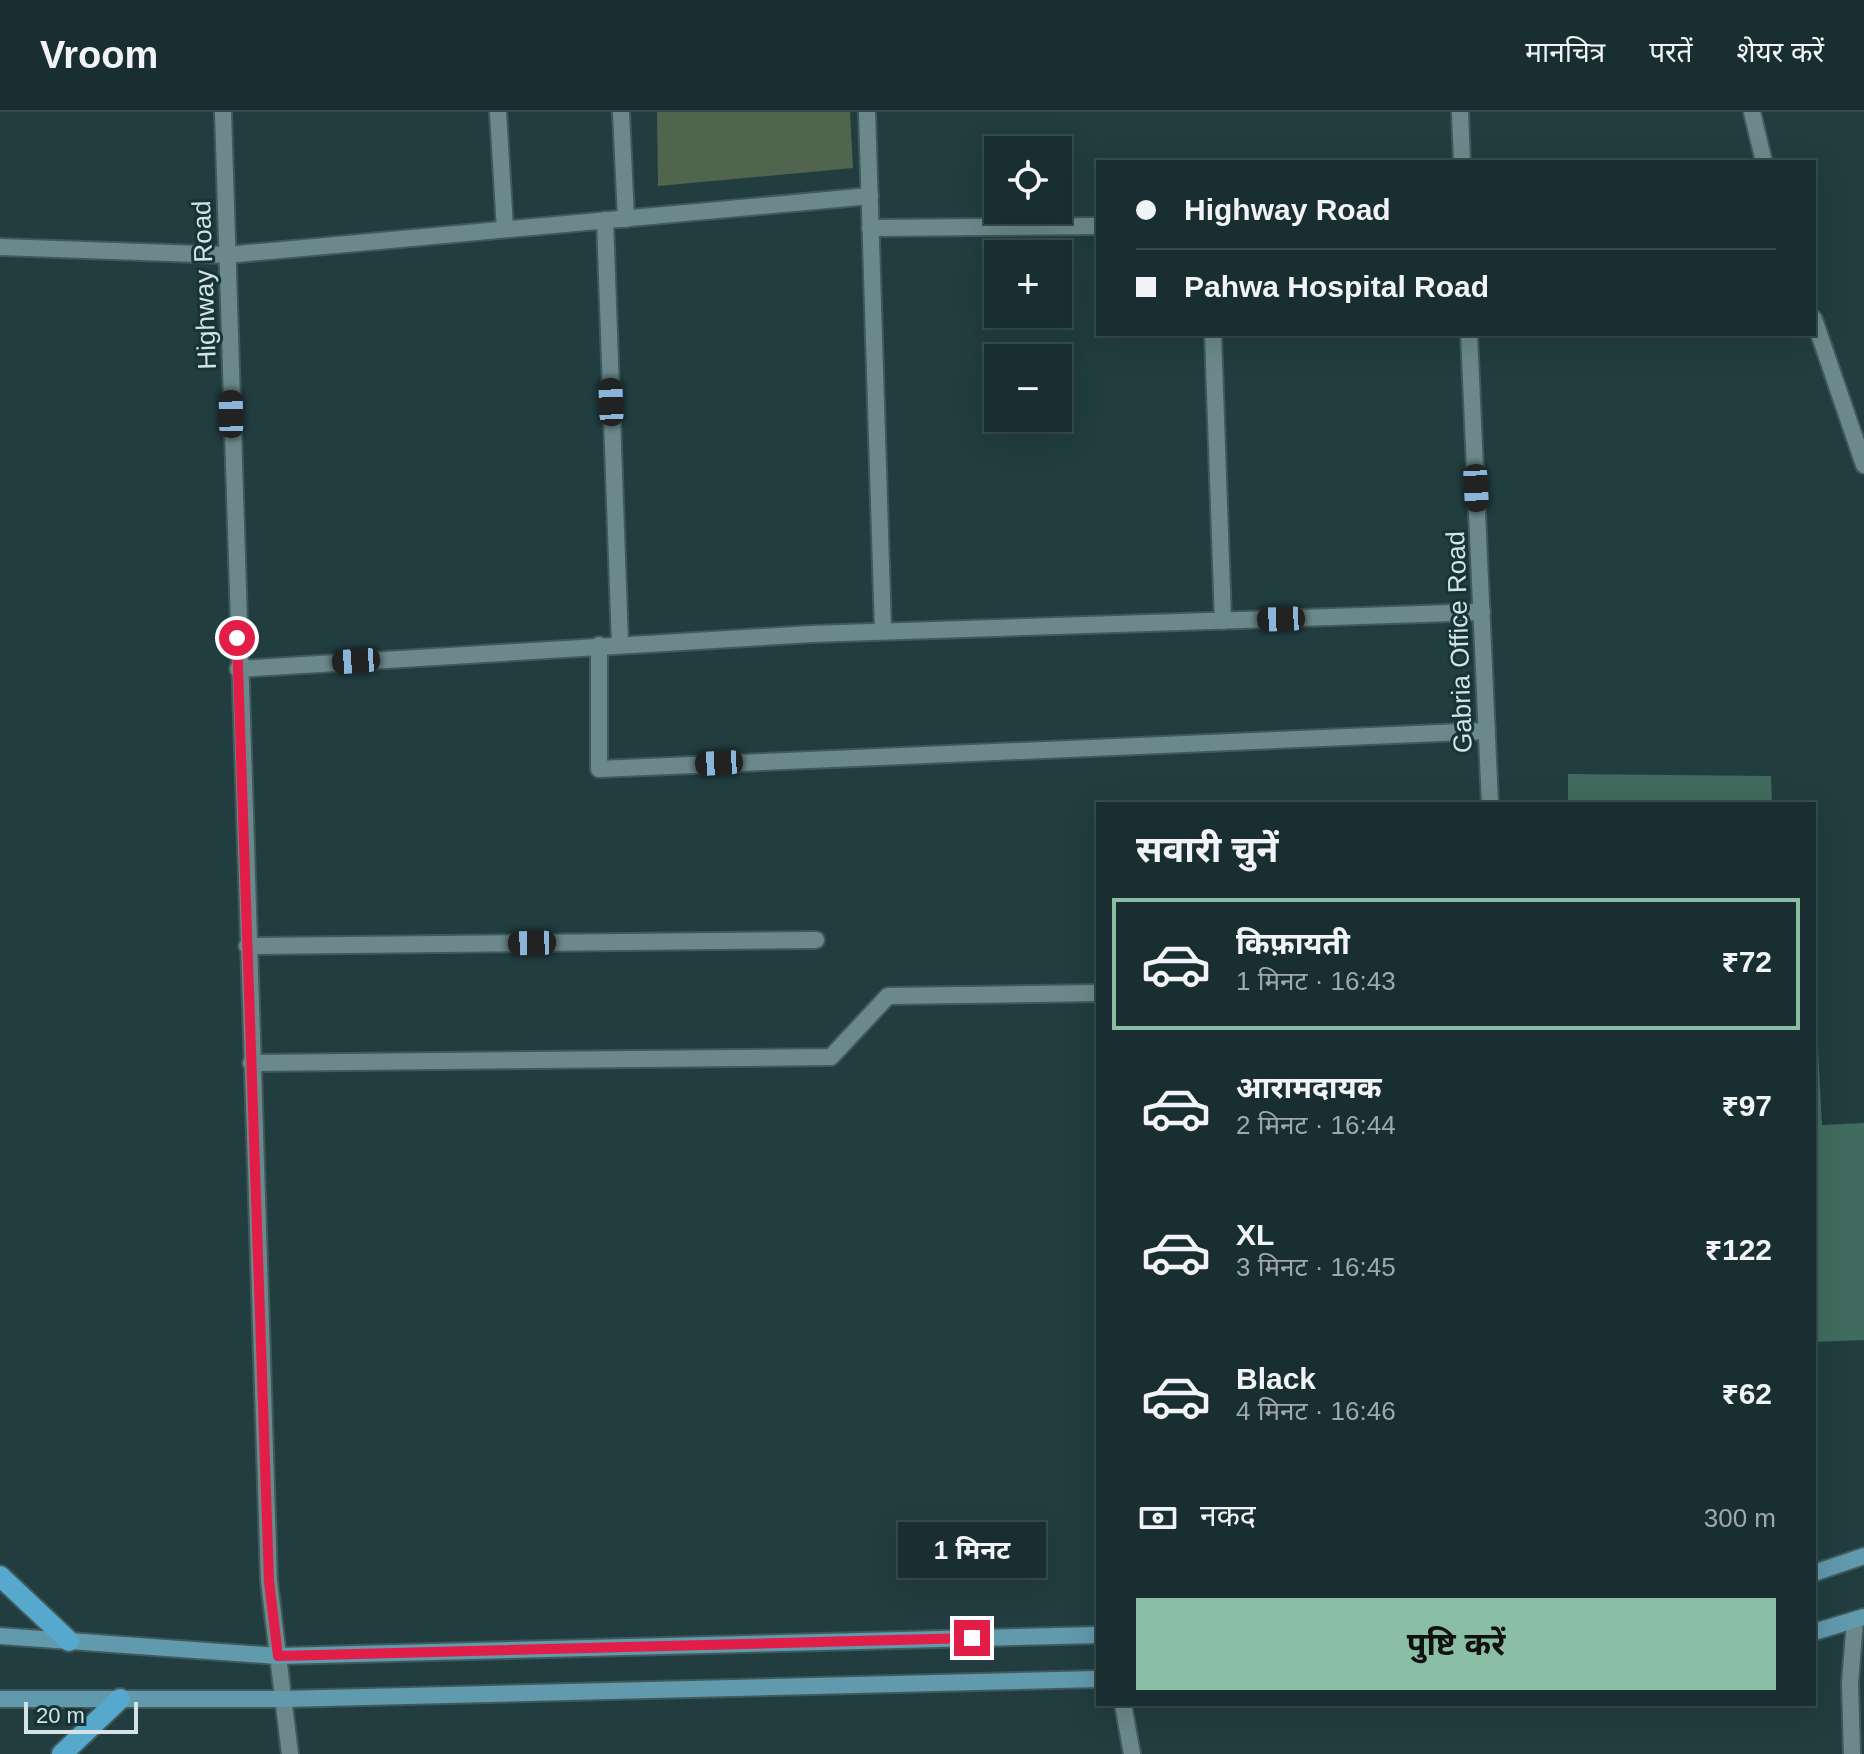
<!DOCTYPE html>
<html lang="hi">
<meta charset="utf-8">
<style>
:root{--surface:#192e30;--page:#223638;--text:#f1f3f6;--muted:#9fa8ab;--line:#374a4c;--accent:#8abfa5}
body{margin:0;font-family:Arial,"Noto Sans Devanagari",sans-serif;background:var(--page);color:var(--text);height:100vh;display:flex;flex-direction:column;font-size:30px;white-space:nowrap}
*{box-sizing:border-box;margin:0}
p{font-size:26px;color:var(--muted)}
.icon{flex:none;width:44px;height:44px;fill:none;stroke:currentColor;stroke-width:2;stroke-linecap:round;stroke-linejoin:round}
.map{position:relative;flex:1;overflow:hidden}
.side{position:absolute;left:1096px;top:690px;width:720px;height:904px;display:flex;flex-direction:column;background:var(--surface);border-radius:0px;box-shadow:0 8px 32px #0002,0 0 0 2px var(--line)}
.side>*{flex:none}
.hud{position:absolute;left:1096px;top:48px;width:720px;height:176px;border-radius:0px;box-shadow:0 8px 32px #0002,0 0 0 2px var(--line);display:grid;align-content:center;height:176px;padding:0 40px;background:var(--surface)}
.buttons{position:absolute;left:984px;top:24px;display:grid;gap:16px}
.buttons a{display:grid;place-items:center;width:88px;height:88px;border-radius:0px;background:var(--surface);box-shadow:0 8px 32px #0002,0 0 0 2px var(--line);font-size:40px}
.scale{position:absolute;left:24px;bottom:20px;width:114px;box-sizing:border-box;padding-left:8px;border:4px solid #d4e4e5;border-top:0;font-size:22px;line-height:28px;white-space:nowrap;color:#d4e4e5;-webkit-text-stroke:6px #163335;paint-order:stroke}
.end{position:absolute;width:36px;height:36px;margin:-18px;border:10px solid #e11d48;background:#fff;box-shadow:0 0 0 4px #fff}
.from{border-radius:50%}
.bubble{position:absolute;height:56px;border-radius:0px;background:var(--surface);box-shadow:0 8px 32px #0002,0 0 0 2px var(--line);font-size:26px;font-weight:700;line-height:56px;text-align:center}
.car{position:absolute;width:24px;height:48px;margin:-24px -12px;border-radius:10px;box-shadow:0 0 6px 2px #0007;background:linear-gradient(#222 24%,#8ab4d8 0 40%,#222 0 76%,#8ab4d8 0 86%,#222 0)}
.hud b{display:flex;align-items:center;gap:28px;height:76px;font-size:30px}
.hud b+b{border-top:2px solid var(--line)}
.hud i{width:20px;height:20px;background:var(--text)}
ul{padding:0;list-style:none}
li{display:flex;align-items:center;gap:24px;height:132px;margin:0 16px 12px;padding:0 24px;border:4px solid transparent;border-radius:0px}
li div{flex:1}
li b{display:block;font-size:30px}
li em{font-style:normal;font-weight:700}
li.active{border-color:var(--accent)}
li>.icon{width:72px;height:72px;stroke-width:1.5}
h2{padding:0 40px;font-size:36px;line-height:96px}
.pay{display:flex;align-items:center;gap:20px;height:88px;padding:0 40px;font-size:30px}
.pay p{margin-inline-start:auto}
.primary-button{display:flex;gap:16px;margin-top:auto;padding:16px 40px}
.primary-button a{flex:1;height:92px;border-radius:0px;background:var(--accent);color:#111;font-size:32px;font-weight:700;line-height:92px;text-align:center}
header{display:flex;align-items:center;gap:48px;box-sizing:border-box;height:112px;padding:0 40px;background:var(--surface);border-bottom:2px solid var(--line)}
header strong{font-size:38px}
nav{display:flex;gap:44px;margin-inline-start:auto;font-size:28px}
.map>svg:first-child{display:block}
.green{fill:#51654e}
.building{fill:#416b5e}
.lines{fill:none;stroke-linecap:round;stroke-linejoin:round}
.lane-casing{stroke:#405a5b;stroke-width:20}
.street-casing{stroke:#405a5b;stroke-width:20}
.secondary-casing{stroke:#405a5b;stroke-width:20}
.primary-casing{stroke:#405a5b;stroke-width:24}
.lane{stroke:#6b898c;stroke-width:16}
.street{stroke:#6b898c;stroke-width:16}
.secondary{stroke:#6199ad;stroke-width:16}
.primary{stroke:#57a8cd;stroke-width:20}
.route{stroke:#e11d48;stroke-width:10}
.labels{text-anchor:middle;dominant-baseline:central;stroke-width:6;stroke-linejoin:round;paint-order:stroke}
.street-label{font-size:26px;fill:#d4e4e5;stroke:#163335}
</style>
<header>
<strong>Vroom</strong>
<nav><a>मानचित्र</a><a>परतें</a><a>शेयर करें</a></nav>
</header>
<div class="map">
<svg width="1864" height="1642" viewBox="0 0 1864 1642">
<rect width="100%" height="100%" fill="#213d40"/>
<path class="green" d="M657,0H850L853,56L658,74Z"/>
<g class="building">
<path d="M1568,662L1771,664L1772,692H1568Z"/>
<path d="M1814,918H1817L1822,1013L1864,1011V1228L1814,1230Z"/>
</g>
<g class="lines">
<defs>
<g id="lane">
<path d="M278,1544L290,1642"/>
<path d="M1123,1592L1132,1642"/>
</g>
<g id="street">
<path d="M223,0L269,1469L278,1544"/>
<path d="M498,0L505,117"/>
<path d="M621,0L626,107"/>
<path d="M867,0L883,519"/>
<path d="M1460,0L1462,50"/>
<path d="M1752,0L1764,50"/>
<path d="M605,108L620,532"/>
<path d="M870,116L1098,114"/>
<path d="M0,135L227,143L870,84"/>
<path d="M1814,207L1864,353"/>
<path d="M1213,222L1223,509"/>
<path d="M1469,222L1490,692"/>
<path d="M599,533V657L1487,619"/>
<path d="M238,557L811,522L1482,500"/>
<path d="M247,834L816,828"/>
<path d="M251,951L831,945L888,884L1098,881"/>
<path d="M1852,1642L1850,1571L1855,1508"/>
</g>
<g id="secondary">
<path d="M1814,1461L1864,1444"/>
<path d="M1814,1520L1864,1505"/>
<path d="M0,1524L278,1544L1098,1523"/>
<path d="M0,1587H283L1098,1567"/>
</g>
<g id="primary">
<path d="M0,1464L69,1529"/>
<path d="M62,1642L120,1587"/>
</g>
</defs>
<use href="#lane" class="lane-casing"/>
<use href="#street" class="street-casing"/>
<use href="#secondary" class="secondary-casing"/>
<use href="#primary" class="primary-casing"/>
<use href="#lane" class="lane"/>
<use href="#street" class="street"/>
<use href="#secondary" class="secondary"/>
<use href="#primary" class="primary"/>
</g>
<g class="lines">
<path class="route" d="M237,526L269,1469L278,1544L972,1526"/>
</g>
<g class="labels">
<g class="street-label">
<text transform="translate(204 173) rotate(-92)">Highway Road</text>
<text transform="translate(1459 530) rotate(-92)">Gabria Office Road</text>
</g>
</g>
</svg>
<div class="buttons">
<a><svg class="icon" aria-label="locate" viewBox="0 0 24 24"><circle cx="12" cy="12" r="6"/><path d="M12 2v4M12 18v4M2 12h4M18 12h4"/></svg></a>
<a>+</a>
<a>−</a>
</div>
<div class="scale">20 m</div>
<i class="end from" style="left:237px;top:526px"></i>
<i class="end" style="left:972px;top:1526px"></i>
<div class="bubble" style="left:898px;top:1410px;width:148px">1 मिनट</div>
<i class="car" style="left:611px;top:290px;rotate:358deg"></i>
<i class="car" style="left:231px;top:302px;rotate:359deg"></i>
<i class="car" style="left:1476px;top:376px;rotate:177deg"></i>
<i class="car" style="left:1281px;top:507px;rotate:268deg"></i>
<i class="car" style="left:356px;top:549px;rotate:266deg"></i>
<i class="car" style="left:719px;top:651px;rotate:267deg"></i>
<i class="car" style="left:532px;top:831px;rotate:269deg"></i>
<div class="hud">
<b><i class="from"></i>Highway Road</b>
<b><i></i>Pahwa Hospital Road</b>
</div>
<section class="side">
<h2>सवारी चुनें</h2>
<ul>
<li class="active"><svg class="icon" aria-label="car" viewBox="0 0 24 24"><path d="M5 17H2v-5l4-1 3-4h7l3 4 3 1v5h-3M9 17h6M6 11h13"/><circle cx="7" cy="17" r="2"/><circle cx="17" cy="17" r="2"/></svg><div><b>किफ़ायती</b><p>1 मिनट · 16:43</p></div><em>₹72</em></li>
<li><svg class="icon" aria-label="car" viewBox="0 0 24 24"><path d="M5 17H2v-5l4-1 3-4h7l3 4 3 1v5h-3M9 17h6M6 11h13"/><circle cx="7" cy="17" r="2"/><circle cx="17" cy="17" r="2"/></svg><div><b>आरामदायक</b><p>2 मिनट · 16:44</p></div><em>₹97</em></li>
<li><svg class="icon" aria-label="car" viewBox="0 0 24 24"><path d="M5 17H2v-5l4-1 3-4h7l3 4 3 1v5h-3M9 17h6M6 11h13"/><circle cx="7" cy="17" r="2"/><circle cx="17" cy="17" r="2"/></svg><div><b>XL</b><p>3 मिनट · 16:45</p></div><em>₹122</em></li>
<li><svg class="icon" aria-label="car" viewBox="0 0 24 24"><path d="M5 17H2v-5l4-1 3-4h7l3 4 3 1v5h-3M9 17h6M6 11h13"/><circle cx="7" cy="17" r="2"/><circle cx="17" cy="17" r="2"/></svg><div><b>Black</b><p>4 मिनट · 16:46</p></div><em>₹62</em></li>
</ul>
<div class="pay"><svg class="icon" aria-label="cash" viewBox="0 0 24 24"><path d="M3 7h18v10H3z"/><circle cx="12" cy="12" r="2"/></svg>नकद<p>300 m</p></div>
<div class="primary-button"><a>पुष्टि करें</a></div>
</section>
</div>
